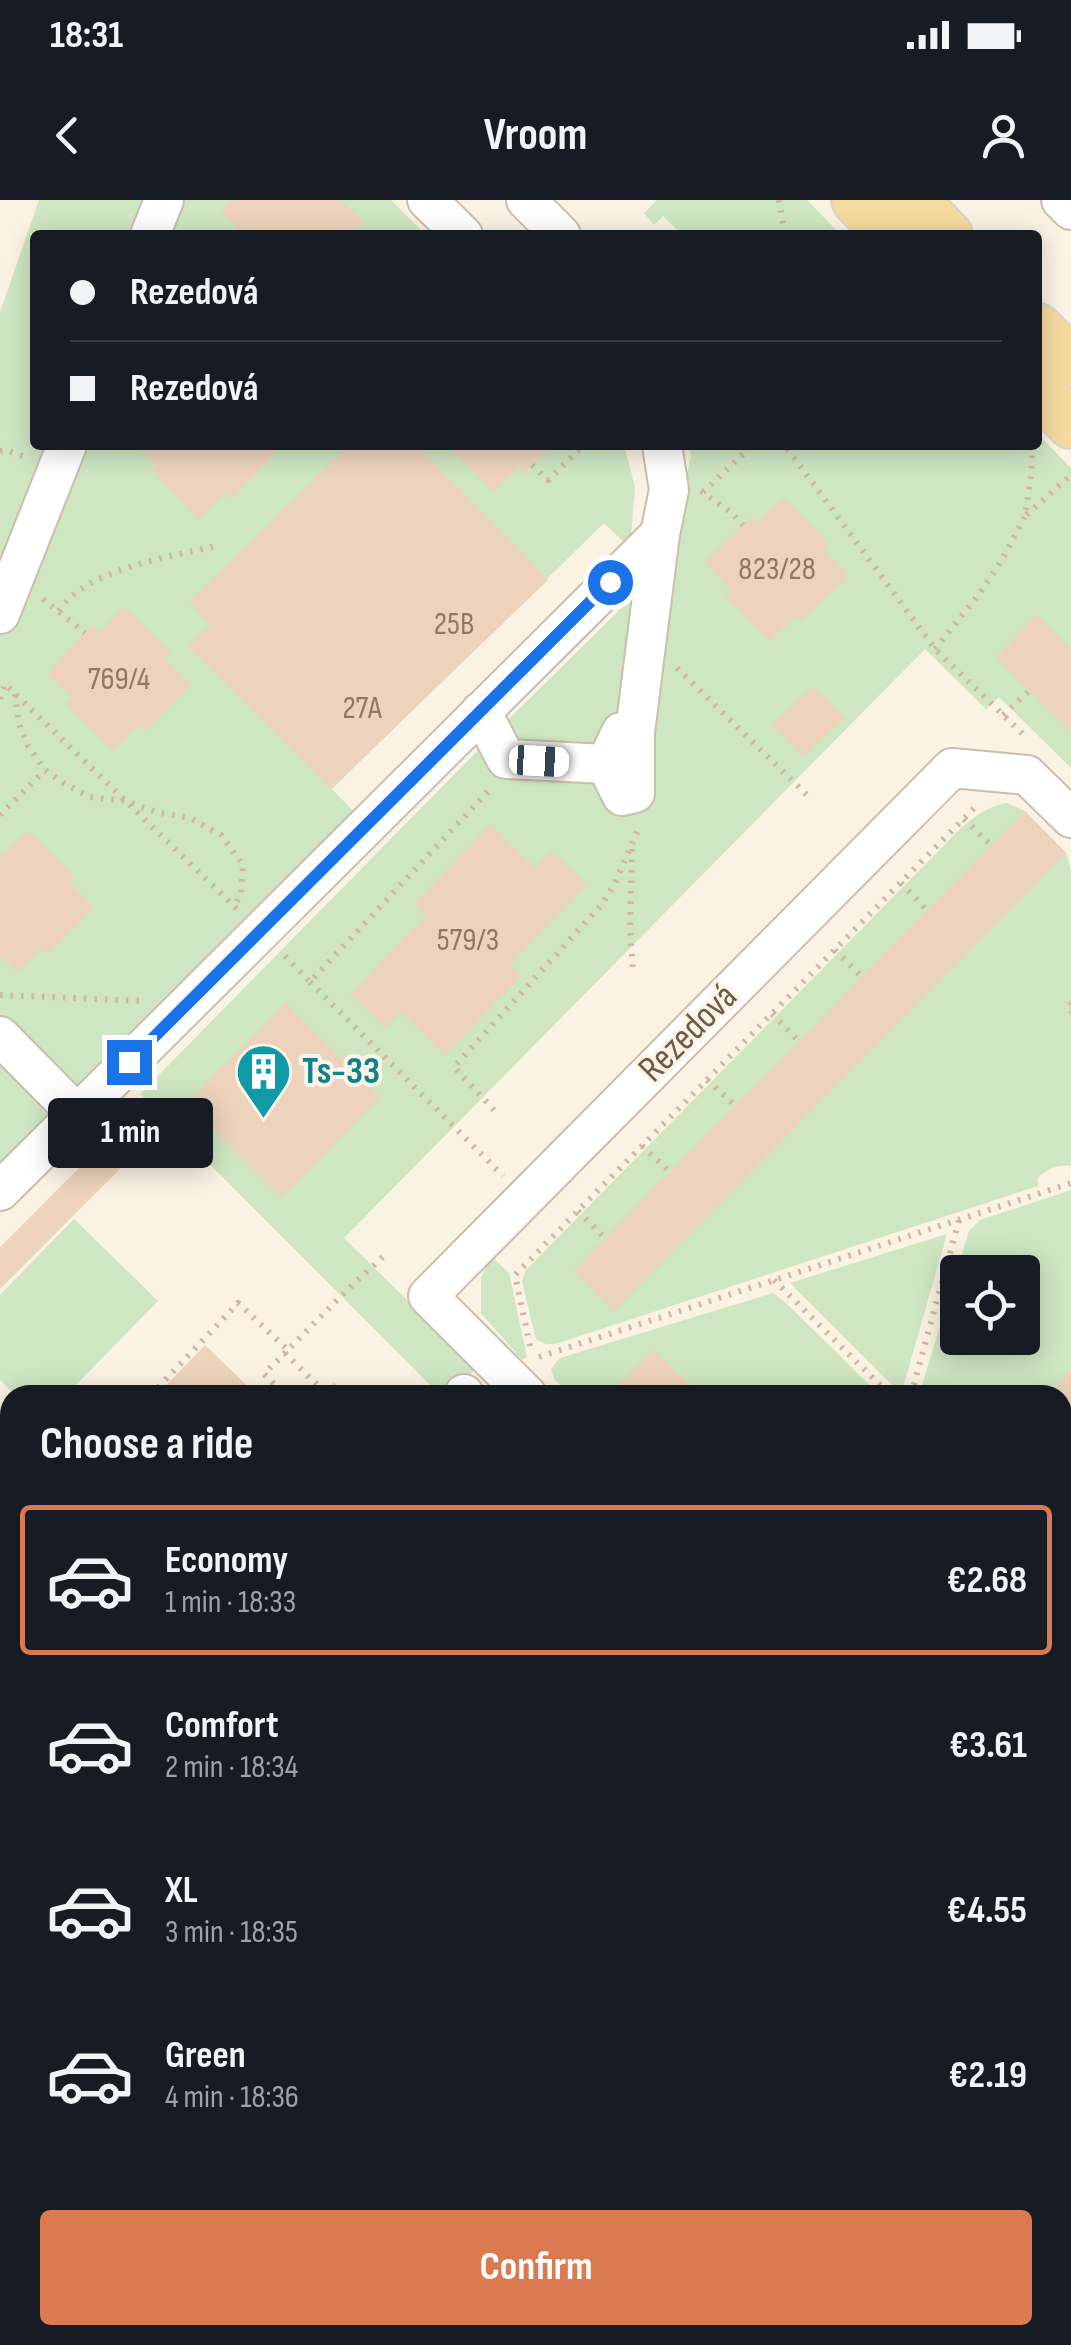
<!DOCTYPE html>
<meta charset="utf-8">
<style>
:root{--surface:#171b24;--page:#242831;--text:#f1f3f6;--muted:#9ea1a6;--line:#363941;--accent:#db7950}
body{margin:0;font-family:"Sofia Sans Condensed",sans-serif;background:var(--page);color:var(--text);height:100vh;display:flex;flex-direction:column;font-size:38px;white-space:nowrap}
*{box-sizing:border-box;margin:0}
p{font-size:32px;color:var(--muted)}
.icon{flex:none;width:55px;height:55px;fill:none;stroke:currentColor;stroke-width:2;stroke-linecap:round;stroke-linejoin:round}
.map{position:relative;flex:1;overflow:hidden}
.drawer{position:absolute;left:0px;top:1185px;width:1072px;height:960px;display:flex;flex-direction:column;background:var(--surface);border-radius:30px 30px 0 0;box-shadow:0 5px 25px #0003}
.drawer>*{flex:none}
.guide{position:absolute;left:30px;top:30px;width:1012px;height:220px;border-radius:10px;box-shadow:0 5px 25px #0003;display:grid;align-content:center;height:220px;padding:0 40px;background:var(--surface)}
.fabs{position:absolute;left:940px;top:1055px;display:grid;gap:20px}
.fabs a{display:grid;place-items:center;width:100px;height:100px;border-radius:10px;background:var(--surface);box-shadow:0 5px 25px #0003;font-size:50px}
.end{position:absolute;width:45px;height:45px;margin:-22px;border:12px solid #1a73e8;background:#fff;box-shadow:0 0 0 5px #fff}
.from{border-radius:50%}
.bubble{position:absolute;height:70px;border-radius:10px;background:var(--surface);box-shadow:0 5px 25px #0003;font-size:32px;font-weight:700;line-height:70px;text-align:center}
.car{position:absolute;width:30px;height:60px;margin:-30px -15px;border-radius:12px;box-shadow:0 0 8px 2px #0007;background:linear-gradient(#fff 24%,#345 0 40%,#fff 0 76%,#345 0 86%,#fff 0)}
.guide b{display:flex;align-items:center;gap:35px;height:95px;font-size:38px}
.guide b+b{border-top:2px solid var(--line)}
.guide i{width:25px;height:25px;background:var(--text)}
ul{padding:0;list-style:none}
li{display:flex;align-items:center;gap:30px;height:150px;margin:0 20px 15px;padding:0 20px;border:5px solid transparent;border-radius:10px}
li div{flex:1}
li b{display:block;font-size:38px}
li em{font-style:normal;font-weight:700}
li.active{border-color:var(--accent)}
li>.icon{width:90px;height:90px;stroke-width:1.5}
h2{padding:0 40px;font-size:45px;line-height:120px}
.button{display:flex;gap:20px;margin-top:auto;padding:20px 40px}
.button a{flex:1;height:115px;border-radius:10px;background:var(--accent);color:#fff;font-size:40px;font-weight:700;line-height:115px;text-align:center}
.status{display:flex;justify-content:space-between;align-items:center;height:70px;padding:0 50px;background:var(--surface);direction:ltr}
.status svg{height:28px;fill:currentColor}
header{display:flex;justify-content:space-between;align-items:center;height:130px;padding:0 40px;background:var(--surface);font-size:45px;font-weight:700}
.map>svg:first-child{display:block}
.education{fill:#efdff6}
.green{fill:#cee6c2;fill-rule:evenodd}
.building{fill:#edd3bc}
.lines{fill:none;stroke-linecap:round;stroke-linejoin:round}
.minor-casing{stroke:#ccbdad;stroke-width:42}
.major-casing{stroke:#dad4d0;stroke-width:52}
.path{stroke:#d1b7a0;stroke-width:6;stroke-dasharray:2.5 8;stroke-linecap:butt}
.minor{stroke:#fff;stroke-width:38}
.major{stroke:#f4da9f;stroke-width:48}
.route{stroke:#1a73e8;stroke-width:12}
.labels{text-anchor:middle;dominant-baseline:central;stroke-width:8;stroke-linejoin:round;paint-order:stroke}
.number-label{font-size:32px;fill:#8e7867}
.street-label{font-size:38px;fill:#6f5a4b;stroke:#fdf6e8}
.culture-label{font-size:38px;font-weight:bold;fill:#0d838f;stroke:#fdf6e8;text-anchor:start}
</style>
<div class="status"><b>18:31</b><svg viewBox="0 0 49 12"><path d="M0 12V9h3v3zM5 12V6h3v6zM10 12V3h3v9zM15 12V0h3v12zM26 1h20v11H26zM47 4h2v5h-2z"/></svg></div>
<header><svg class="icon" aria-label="back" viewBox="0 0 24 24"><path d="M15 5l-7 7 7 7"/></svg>Vroom<svg class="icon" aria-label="person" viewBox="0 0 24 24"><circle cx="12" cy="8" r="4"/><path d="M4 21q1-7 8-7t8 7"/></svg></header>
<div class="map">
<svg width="1071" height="2145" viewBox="0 0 1071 2145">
<rect width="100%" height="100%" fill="#faf2e2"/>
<path class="education" d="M263,2135H537L547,2145H253Z"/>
<g class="green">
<path d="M39,0H391L426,35H35V245H624L635,287L630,348L604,323L332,589L355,613L0,967V112Z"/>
<path d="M657,0H807L841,35H682L663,16L654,25L644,13Z"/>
<path d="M1038,234L1071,268V568L999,497L986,509L925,449L344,1038L476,1168L450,1195H440L140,894L498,530L667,363L691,255L688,245H1038Z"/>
<path d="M1007,603L1025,611L1066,653L1071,671V966C1060,964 1044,970 1038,978V986L555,1144H546L536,1139L522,1082L525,1071L961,628C976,616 988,606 1007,603Z"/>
<path d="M1071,990V1312L1063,1321L1062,1195H919L969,1031L980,1020ZM958,1072H1022V1138H958Z"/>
<path d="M74,1019L158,1101L66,1195H15L0,1180V1095Z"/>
<path d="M947,1034L901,1194L790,1083Z"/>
<path d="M491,1056L509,1073L527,1157L522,1160L481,1113V1078Z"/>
<path d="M773,1093L785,1102L880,1195H571L554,1179L551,1169L560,1158Z"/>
<path d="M1063,2115L1071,2123V2145H1031L1041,2135H1062Z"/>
<path d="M582,2135H641L652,2145H592Z"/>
<path d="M768,2135H850L859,2145H758Z"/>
<path d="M942,2135H1020L1030,2145H952Z"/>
</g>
<g class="building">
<path d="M232,0H341L364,22L351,35H246L221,12Z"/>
<path d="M136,245H269L276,252L230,299L224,293L198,319L152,271L157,266Z"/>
<path d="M350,245H416L548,380L331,589L188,446L211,424L189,402Z"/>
<path d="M447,245H552L525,272L520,266L494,292Z"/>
<path d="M784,298L828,344L823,350L849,376L801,421L796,416L769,441L725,396L731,390L705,362L751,317L757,323Z"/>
<path d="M124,407L171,453L165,459L191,485L145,531L139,525L113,551L66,504L72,498L47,473L89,429L93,426L99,433Z"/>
<path d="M1037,415L1071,449V531L996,457Z"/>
<path d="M813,487L845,518L803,557L772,525Z"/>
<path d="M1025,611L1066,653L614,1111L573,1071Z"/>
<path d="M490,625L535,668L551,651L587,685L510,764L522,776L445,855L401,812L385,828L350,794L426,716L414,704Z"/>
<path d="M28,631L74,677L69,682L94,708L48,754L43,748L18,772L0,756V654L3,656Z"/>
<path d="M286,803L380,897L281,997L187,903Z"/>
<path d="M105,942L126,963L0,1089V1047Z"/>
<path d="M205,1145L257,1195H157Z"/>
<path d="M654,1150L700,1195H618L613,1190Z"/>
<path d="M1071,1171V1253L1062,1262V1195H1047Z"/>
<path d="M334,1182L347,1195H321Z"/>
<path d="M288,1184L300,1195H276L281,1191Z"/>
<path d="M0,1479H10L9,1537L0,1538Z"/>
<rect x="0" y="1568" width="6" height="29"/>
<path d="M1062,1625L1071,1633V1744L1062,1735Z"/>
<path d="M0,1860L10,1870V1959L0,1949Z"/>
<path d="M1071,1980V2123L1062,2115V1988Z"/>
<path d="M0,2093L10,2103V2135H42L53,2145H0Z"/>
<path d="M641,2135H736L741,2140L736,2145H652Z"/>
</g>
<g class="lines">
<defs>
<g id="minor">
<path d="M427,0L463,35"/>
<path d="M526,0L561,35"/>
<path d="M1061,0L1071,10"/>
<path d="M150,35L164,0"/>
<path d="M0,414L67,245"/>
<path d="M481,511L506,559L606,564L622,596L635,593V532H621L606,564"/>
<path d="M635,532L660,334L669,290L662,245"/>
<path d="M0,836L77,914"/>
<path d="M0,991L660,334"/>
<path d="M464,1194V1195"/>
<path d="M527,1195L428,1096L952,568L1027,575L1071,618"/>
<path d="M0,1245L10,1256"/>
<path d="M0,1366L10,1356"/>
<path d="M1062,1391L1071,1382"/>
<path d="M1062,1486L1071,1494"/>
<path d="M1062,1588L1071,1596"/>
<path d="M0,1662L10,1652"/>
<path d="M0,1806L10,1816"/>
<path d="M0,2013L10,2023"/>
<path d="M125,2135L135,2145"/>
<path d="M558,2135L568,2145"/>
<path d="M893,2135L903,2145"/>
</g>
<g id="major">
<path d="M856,0L890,35"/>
<path d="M914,0L948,35"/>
<path d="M1038,128L1071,162"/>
<path d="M1038,189L1071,224"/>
</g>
</defs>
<use href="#minor" class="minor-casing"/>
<use href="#major" class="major-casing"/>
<g class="path">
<path d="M779,0L785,35"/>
<path d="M778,245L787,248L935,449L1028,539"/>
<path d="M1033,245L1031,276L1025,316L1071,275"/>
<path d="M0,251L6,250L28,258"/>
<path d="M532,265L548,280L584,245"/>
<path d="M701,291L732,313L743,325"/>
<path d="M703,292L753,245"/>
<path d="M43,399L85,433"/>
<path d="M59,411C85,369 170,357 216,346"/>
<path d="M935,449L980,393L1002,360L1025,316"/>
<path d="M677,468L808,596"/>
<path d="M15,494L19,524L28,546L45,570L65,584L90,597L126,601L159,613L190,618L221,635L243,665L241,694L235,705"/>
<path d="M0,499L5,484L237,709"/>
<path d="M1003,515L1029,491"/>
<path d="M0,615L45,570"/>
<path d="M964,619L991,645"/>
<path d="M632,649L630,728L633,771"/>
<path d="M901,683L927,710"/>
<path d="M835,750L861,776"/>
<path d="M285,756L310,782L492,587"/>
<path d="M310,782L503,976"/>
<path d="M0,795L144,801"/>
<path d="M1071,803L1067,808L1071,812"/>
<path d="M772,814L799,841"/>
<path d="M707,880L735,905"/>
<path d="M494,910L454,867L603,703L615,683L640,625"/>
<path d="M642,946L670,972"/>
<path d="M578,1011L605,1038"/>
<path d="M774,1080L890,1195"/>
<path d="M530,1146L515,1075L978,604"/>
<path d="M285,1153L324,1192"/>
<path d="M539,1157L1071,983"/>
<path d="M281,1191L264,1174L288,1150"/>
<path d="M151,1195L238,1103L288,1150L342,1095L386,1054"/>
<path d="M911,1195L959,1020"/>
<path d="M0,1308V1300"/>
<path d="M1062,1328L1071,1319"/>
<path d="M1062,1529L1071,1537"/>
<path d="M245,2145L255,2135"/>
<path d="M395,2145L404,2136"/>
<path d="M747,2145L758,2135"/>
</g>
<use href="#minor" class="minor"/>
<use href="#major" class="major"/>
</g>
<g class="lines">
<path class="route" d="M129,862L610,382"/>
</g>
<defs>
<symbol id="building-pin" viewBox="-11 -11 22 30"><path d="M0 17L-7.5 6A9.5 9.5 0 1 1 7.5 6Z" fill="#0f9aa8" stroke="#fdf6e8"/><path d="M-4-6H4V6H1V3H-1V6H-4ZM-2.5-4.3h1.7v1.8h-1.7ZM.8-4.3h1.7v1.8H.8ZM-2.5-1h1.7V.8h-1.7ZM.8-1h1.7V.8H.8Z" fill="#fff"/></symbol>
</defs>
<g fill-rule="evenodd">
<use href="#building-pin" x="232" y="840" width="63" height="86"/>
</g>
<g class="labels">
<g class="number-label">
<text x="777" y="369">823/28</text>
<text x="454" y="424">25B</text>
<text x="119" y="479">769/4</text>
<text x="362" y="508">27A</text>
<text x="468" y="740">579/3</text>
</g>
<g class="street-label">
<text transform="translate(688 833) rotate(-45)">Rezedová</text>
</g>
<g class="culture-label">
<text x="302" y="871">Ts-33</text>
</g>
</g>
</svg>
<div class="fabs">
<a><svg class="icon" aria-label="locate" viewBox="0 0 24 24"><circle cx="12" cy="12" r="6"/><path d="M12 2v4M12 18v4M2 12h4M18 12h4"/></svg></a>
</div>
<i class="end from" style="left:610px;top:382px"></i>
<i class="end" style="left:129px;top:862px"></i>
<div class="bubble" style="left:48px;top:898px;width:165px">1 min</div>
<i class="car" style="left:539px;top:561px;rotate:93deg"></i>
<div class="guide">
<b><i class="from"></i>Rezedová</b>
<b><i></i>Rezedová</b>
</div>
<section class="drawer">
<h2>Choose a ride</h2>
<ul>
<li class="active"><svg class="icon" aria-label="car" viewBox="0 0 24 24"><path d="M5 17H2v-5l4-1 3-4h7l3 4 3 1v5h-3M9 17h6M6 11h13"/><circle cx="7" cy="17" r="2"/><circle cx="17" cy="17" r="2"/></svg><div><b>Economy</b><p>1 min · 18:33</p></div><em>€2.68</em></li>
<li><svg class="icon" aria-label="car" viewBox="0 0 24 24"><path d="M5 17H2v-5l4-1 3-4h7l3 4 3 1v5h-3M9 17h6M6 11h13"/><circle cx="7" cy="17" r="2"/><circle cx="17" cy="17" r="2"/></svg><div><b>Comfort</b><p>2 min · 18:34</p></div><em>€3.61</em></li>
<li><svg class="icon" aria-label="car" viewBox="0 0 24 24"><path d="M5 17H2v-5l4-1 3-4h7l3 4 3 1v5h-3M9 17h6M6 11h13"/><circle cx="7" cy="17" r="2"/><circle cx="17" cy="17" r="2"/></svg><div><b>XL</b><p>3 min · 18:35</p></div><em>€4.55</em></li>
<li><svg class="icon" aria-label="car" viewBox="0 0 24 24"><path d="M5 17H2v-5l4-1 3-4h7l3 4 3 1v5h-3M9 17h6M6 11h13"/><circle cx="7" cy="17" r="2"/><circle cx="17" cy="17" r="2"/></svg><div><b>Green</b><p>4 min · 18:36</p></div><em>€2.19</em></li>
</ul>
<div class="button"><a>Confirm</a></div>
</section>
</div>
